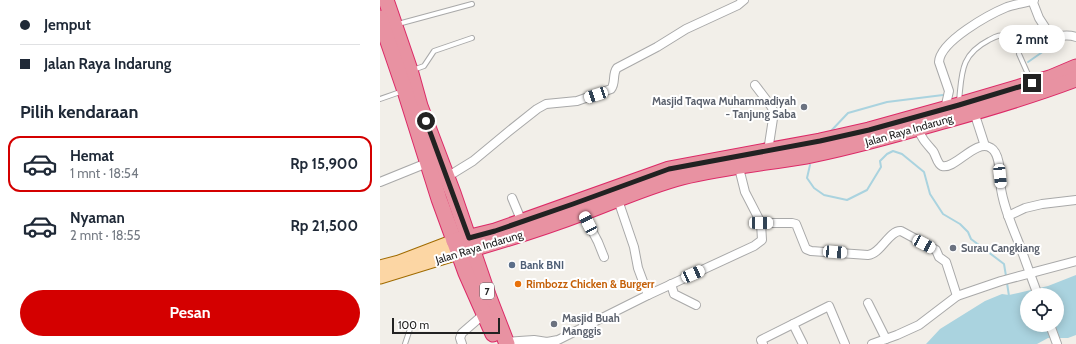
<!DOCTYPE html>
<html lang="id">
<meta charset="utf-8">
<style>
:root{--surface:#fff;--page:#f2f2f3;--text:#1f2937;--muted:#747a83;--line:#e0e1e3;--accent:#d40000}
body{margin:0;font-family:Cabin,sans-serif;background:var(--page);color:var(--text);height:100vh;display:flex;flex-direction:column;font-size:15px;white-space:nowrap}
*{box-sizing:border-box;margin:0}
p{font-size:13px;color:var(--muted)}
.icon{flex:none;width:22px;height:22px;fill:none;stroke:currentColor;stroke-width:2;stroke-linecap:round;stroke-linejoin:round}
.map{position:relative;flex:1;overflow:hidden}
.sheet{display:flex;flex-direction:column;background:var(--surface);width:380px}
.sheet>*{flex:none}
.top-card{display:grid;align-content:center;height:88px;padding:0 20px;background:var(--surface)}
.buttons{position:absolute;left:640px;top:288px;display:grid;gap:8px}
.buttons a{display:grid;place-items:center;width:44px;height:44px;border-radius:50%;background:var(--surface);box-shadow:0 2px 10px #0003;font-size:20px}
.scale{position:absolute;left:12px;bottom:10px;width:108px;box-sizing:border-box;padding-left:4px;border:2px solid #222;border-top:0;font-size:11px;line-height:14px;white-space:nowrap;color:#222;-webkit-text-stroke:3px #fff;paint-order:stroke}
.end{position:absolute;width:18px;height:18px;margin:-9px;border:5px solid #222;background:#fff;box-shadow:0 0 0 2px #fff}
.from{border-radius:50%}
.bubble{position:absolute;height:28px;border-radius:14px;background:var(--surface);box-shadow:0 2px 10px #0003;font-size:13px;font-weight:700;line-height:28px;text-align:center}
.car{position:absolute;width:12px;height:24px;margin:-12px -6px;border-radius:5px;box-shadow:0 0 3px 1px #0007;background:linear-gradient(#fff 24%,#345 0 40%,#fff 0 76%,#345 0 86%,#fff 0)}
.top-card b{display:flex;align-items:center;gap:14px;height:38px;font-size:15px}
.top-card b+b{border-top:1px solid var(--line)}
.top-card i{width:10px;height:10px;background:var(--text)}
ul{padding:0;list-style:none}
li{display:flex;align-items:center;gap:12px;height:56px;margin:0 8px 6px;padding:0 12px;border:2px solid transparent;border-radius:12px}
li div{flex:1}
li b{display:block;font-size:15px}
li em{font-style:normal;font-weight:700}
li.selected{border-color:var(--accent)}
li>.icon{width:36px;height:36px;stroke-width:1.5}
h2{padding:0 20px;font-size:18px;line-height:48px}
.cta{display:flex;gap:8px;margin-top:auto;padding:8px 20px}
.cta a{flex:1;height:46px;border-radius:24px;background:var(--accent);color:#fff;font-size:16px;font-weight:700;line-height:46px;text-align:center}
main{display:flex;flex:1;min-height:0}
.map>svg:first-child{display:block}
.water{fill:#aad3df;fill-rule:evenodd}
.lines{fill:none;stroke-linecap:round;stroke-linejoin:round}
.stream{stroke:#aad3df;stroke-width:2}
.lane-casing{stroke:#a9a9a9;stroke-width:6}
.street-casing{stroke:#a9a9a9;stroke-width:10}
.primary-casing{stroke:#a06b00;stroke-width:15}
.highway-casing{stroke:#dc2a67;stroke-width:17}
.lane{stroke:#fff;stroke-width:4}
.street{stroke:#fff;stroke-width:8}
.primary{stroke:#fcd6a4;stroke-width:13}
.highway{stroke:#e892a2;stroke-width:15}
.route{stroke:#222;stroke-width:5}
.worship-dot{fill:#6b7280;stroke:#fff;stroke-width:1.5}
.service-dot{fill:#5c6f8a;stroke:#fff;stroke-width:1.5}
.food-dot{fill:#e8710a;stroke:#fff;stroke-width:1.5}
.labels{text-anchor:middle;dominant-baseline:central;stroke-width:4;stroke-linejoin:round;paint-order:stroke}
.shield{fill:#fff;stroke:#646464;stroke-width:1}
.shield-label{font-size:10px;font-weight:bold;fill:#222}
.worship-label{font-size:11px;font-weight:bold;fill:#5b616d;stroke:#fff;text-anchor:start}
.street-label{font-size:11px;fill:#222;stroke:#fff}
.service-label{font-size:11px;font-weight:bold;fill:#4e5e75;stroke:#fff;text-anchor:start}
.food-label{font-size:11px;font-weight:bold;fill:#c56008;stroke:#fff;text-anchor:start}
</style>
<main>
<section class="sheet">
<div class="top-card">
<b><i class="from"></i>Jemput</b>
<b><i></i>Jalan Raya Indarung</b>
</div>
<h2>Pilih kendaraan</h2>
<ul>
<li class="selected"><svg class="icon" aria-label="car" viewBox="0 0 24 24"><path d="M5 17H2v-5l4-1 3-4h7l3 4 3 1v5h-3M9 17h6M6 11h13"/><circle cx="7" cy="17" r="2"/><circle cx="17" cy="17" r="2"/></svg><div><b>Hemat</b><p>1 mnt · 18:54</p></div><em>Rp 15,900</em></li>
<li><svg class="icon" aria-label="car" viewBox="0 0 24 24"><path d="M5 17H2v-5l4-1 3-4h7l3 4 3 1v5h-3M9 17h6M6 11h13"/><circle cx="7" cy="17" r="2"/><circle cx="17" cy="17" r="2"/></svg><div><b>Nyaman</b><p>2 mnt · 18:55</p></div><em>Rp 21,500</em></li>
</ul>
<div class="cta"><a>Pesan</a></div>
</section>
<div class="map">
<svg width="696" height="344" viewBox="0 0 696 344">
<rect width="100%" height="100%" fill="#f2efe9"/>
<path class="water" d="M696,275V335L688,338H668L657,344H546L560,329L605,301L622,294L629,295L668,286ZM647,295H677V325H647Z"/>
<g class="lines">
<g class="stream">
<path d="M648,62L674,44L683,39"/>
<path d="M450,132L468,113L507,102L563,95"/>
<path d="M430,165L427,178L434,188L444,195L467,200L487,190L501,167L500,161L507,154L513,151L522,154L544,172L550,194L563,214L580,224L588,232L591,239L624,264L626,276"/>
<path d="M627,283L629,296"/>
</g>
<defs>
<g id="lane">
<path d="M18,24L92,4"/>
<path d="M639,54L651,81"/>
<path d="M33,70L44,66L54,51L92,38"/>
<path d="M0,99L23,91"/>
<path d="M579,101C582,73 580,55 609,40C616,36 621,34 629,36"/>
<path d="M25,344L31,326"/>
</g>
<g id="street">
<path d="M652,0L659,18L670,35C678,38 687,33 696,37"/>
<path d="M375,85L391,106L394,112L388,151"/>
<path d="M565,109L569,91L559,62C560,41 610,14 627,7C636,4 646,3 654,0"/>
<path d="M594,112L605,146"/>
<path d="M538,128C541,138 546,143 553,151C556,155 557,164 562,166C575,170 596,138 611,148C621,154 620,178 621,189C624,207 631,224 638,241C645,259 651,277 658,295"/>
<path d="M358,164L365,192L381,223H412L416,224L426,249L431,251L488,255C501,254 509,230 521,231L556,250L559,257L566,262L577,296"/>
<path d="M67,177L93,161L128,132L157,109L166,104L197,101L231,89C236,83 232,74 237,68L277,47L306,29L358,5L364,0"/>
<path d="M0,182L47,163"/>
<path d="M132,198L142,222"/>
<path d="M238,200L254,247L258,268L268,295"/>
<path d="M203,213L218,242L224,257"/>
<path d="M628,216L645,208L662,204L696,200"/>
<path d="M291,284L294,294L316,305"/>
<path d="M488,303L506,339"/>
<path d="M413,324L423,344"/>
<path d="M670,325L677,344"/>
<path d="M126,342L154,340L167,342L178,340L268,295L374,246L382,240L381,223"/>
<path d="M82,344L80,338L82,333L104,314"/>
<path d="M383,344L381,340L449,306L465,344"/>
<path d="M492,344L517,335L539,325L577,296L621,281L696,261"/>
</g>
<g id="primary">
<path d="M0,267L19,262L74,241"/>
<path d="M0,277L78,253"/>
</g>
<g id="highway">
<path d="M6,0L30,70L40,106L73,193L108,295L127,344"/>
<path d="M0,18L25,91L59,199L86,273L113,334"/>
<path d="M74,241L115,231L289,169L440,141L489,130L579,105L670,78L696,67"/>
<path d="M78,253C121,241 163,228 205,212C237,200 268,186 302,177C342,167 385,163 426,156C474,147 520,133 567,120C610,108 654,95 696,79"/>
</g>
</defs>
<use href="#lane" class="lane-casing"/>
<use href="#street" class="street-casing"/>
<use href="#primary" class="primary-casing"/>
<use href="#highway" class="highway-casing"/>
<use href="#lane" class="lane"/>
<use href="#street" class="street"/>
<use href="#primary" class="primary"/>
<use href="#highway" class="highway"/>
</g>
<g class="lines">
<path class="route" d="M46,121L89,238L115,231L193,204L289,169L440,141L489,130L579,105L652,83"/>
</g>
<g class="worship-dot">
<circle cx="424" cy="107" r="4"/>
<circle cx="573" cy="248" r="4"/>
<circle cx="174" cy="324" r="4"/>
</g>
<circle class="service-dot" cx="132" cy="265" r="4"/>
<circle class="food-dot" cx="138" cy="284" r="4"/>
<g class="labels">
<rect class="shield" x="100" y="283" width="14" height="16" rx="3"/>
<g class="shield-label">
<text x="107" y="291">7</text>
</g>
<g class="worship-label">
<text x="416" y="101" text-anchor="end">Masjid Taqwa Muhammadiyah<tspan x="416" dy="13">- Tanjung Saba</tspan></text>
<text x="581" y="248">Surau Cangkiang</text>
<text x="182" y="318">Masjid Buah<tspan x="182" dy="13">Manggis</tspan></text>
</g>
<g class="street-label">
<text transform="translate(529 130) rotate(-16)">Jalan Raya Indarung</text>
<text transform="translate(99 247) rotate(-17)">Jalan Raya Indarung</text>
</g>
<g class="service-label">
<text x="140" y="265">Bank BNI</text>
</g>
<g class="food-label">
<text x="146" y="284">Rimbozz Chicken &amp; Burgerr</text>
</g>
</g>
</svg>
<div class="buttons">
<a><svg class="icon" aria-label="locate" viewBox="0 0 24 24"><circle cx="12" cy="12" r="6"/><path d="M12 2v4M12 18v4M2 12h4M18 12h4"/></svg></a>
</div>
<div class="scale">100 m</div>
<i class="end from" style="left:46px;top:121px"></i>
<i class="end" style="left:652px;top:83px"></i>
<div class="bubble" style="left:619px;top:25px;width:66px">2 mnt</div>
<i class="car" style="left:216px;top:95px;rotate:252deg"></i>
<i class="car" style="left:620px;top:176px;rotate:174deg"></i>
<i class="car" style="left:208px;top:223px;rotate:333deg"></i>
<i class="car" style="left:381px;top:223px;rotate:90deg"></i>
<i class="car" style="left:544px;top:244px;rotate:118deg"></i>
<i class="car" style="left:455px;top:252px;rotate:94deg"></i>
<i class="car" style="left:313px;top:274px;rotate:66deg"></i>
</div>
</main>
